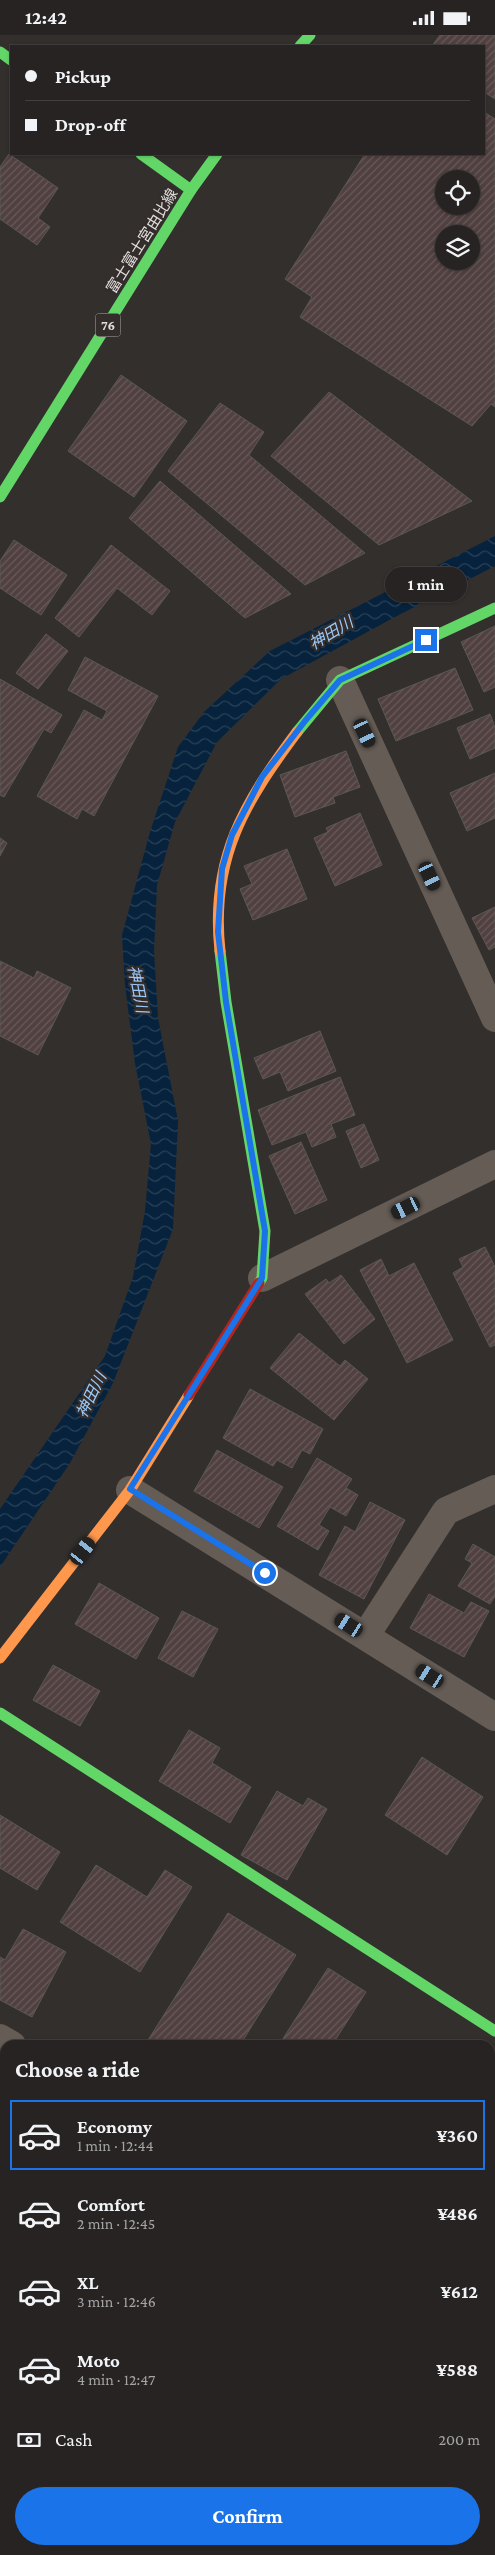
<!DOCTYPE html>
<meta charset="utf-8">
<style>
:root{--surface:#262322;--page:#322f2f;--text:#f1f3f6;--muted:#a4a4a5;--line:#424040;--accent:#1a73e8}
body{margin:0;font-family:"Crimson Pro","Noto Sans JP",serif;background:var(--page);color:var(--text);height:100vh;display:flex;flex-direction:column;font-size:19px;white-space:nowrap}
*{box-sizing:border-box;margin:0}
p{font-size:16px;color:var(--muted)}
.icon{flex:none;width:28px;height:28px;fill:none;stroke:currentColor;stroke-width:2;stroke-linecap:round;stroke-linejoin:round}
.map{position:relative;flex:1;overflow:hidden}
.panel{position:absolute;left:0px;top:2005px;width:495px;height:515px;display:flex;flex-direction:column;background:var(--surface);border-radius:15px 15px 0 0;box-shadow:0 1px 4px #0004,0 0 0 1px var(--line)}
.panel>*{flex:none}
.banner{position:absolute;left:10px;top:10px;width:475px;height:110px;border-radius:0px;box-shadow:0 1px 4px #0004,0 0 0 1px var(--line);display:grid;align-content:center;height:110px;padding:0 15px;background:var(--surface)}
.tools{position:absolute;left:435px;top:135px;display:grid;gap:10px}
.tools a{display:grid;place-items:center;width:45px;height:45px;border-radius:50%;background:var(--surface);box-shadow:0 1px 4px #0004,0 0 0 1px var(--line);font-size:25px}
.end{position:absolute;width:22px;height:22px;margin:-11px;border:6px solid #1a73e8;background:#fff;box-shadow:0 0 0 2px #fff}
.from{border-radius:50%}
.bubble{position:absolute;height:35px;border-radius:18px;background:var(--surface);box-shadow:0 1px 4px #0004,0 0 0 1px var(--line);font-size:16px;font-weight:700;line-height:35px;text-align:center}
.car{position:absolute;width:15px;height:30px;margin:-15px -8px;border-radius:6px;box-shadow:0 0 4px 1px #0007;background:linear-gradient(#222 24%,#8ab4d8 0 40%,#222 0 76%,#8ab4d8 0 86%,#222 0)}
.banner b{display:flex;align-items:center;gap:18px;height:48px;font-size:19px}
.banner b+b{border-top:1px solid var(--line)}
.banner i{width:12px;height:12px;background:var(--text)}
ul{padding:0;list-style:none}
li{display:flex;align-items:center;gap:15px;height:70px;margin:0 10px 8px;padding:0 5px;border:2px solid transparent;border-radius:0px}
li div{flex:1}
li b{display:block;font-size:19px}
li em{font-style:normal;font-weight:700}
li.active{border-color:var(--accent)}
li>.icon{width:45px;height:45px;stroke-width:1.5}
h2{padding:0 15px;font-size:22px;line-height:60px}
.pay{display:flex;align-items:center;gap:12px;height:55px;padding:0 15px;font-size:19px}
.pay p{margin-inline-start:auto}
.button{display:flex;gap:10px;margin-top:auto;padding:10px 15px}
.button a{flex:1;height:58px;border-radius:30px;background:var(--accent);color:#fff;font-size:20px;font-weight:700;line-height:58px;text-align:center}
.status{display:flex;justify-content:space-between;align-items:center;height:35px;padding:0 25px;background:var(--surface);direction:ltr}
.status svg{height:14px;fill:currentColor}
.map>svg:first-child{display:block}
.water{fill:url(#water-waves)}
.building{fill:url(#building-hatch);stroke:#5a5856;fill-rule:evenodd}
.lines{fill:none;stroke-linecap:round;stroke-linejoin:round}
.street{stroke:#655c55;stroke-width:28}
.fast{stroke:#63d668;stroke-width:11}
.slow{stroke:#ff974d;stroke-width:11}
.jam{stroke:#b3261e;stroke-width:11}
.route{stroke:#1a73e8;stroke-width:6}
.labels{text-anchor:middle;dominant-baseline:central;stroke-width:4.5;stroke-linejoin:round;paint-order:stroke}
.shield{fill:#332e2c;stroke:#aeaaa8;stroke-width:1}
.shield-label{font-size:14px;font-weight:bold;fill:#e2dfdd}
.street-label{font-size:15px;fill:#e2dfdd;stroke:#332e2c}
.water-label{font-size:16px;font-style:italic;fill:#9cc9fa;stroke:#332e2c}
</style>
<div class="status"><b>12:42</b><svg viewBox="0 0 49 12"><path d="M0 12V9h3v3zM5 12V6h3v6zM10 12V3h3v9zM15 12V0h3v12zM26 1h20v11H26zM47 4h2v5h-2z"/></svg></div>
<div class="map">
<svg width="495" height="2520" viewBox="0 0 495 2520">
<defs>
<pattern id="water-waves" width="16" height="10" patternUnits="userSpaceOnUse" patternTransform="scale(1.25)"><rect width="16" height="10" fill="#06223c"/><path d="M0 5q4-4 8 0t8 0" fill="none" stroke="#2a4258"/></pattern>
<pattern id="building-hatch" width="6" height="6" patternUnits="userSpaceOnUse" patternTransform="scale(1.25)"><rect width="6" height="6" fill="#50403f"/><path d="M-1 1l2-2M0 6l6-6M5 7l2-2" fill="none" stroke="#695b5a"/></pattern>
</defs>
<rect width="100%" height="100%" fill="#322f2d"/>
<path class="water" d="M495,501V531L393,583L281,644L217,707L175,787L157,850L154,916L158,983L178,1086L173,1194L113,1348L70,1428L0,1532V1474L105,1321L133,1242L145,1176L151,1109L135,1028L125,950L122,900L150,797L178,712L204,677L270,616Z"/>
<g class="building">
<path d="M440,0H495V64L484,57V11H432Z"/>
<path d="M484,77L495,84V372L491,369L472,391L300,282L312,262L285,244L365,119H484ZM444,144H471V171H444ZM444,199H471V226H444Z"/>
<path d="M9,119L58,153L38,183L50,192L37,210L0,184V132Z"/>
<path d="M121,340L187,386L134,462L68,416Z"/>
<path d="M329,357L472,466L379,510L271,421Z"/>
<path d="M220,368L264,397L249,420L365,518L305,550L168,436Z"/>
<path d="M160,446L291,559L245,583L129,483Z"/>
<path d="M14,505L67,540L41,580L0,553V526Z"/>
<path d="M111,510L170,556L152,580L117,553L79,602L55,583Z"/>
<path d="M495,591V652L484,657L461,607Z"/>
<path d="M46,599L68,616L38,654L16,638Z"/>
<path d="M85,622L158,661L94,781L82,774L77,784L37,761L84,675L102,685L107,676L68,655Z"/>
<path d="M455,633L473,675L396,706L378,664Z"/>
<path d="M0,644L62,680L51,698L44,694L4,762L0,760Z"/>
<path d="M490,679L495,692V713L470,724L457,693Z"/>
<path d="M346,716L360,752L333,762L335,768L295,782L280,740Z"/>
<path d="M495,738V783L467,796L450,758Z"/>
<path d="M360,778L382,830L335,851L314,803L328,797L326,793Z"/>
<path d="M0,803L7,808L0,821Z"/>
<path d="M287,814L307,864L253,885L240,854L252,849L244,831Z"/>
<path d="M495,872V912L489,915L472,883Z"/>
<path d="M0,926L34,943L37,936L71,953L38,1020L0,1001Z"/>
<path d="M320,996L336,1036L288,1056L280,1037L263,1044L254,1023Z"/>
<path d="M340,1042L355,1080L331,1089L336,1102L312,1112L306,1097L272,1110L258,1075Z"/>
<path d="M364,1089L379,1125L361,1133L346,1096Z"/>
<path d="M301,1107L327,1165L295,1179L269,1121Z"/>
<path d="M485,1212L495,1232V1310L490,1312L453,1238L463,1232L459,1224Z"/>
<path d="M381,1224L389,1241L414,1228L453,1305L407,1328L360,1235Z"/>
<path d="M341,1240L375,1284L344,1309L305,1259L326,1244L329,1248Z"/>
<path d="M299,1298L340,1331L345,1325L368,1344L334,1385L270,1333Z"/>
<path d="M250,1354L323,1394L310,1419L302,1415L292,1433L277,1425L273,1431L223,1403Z"/>
<path d="M217,1415L283,1452L259,1493L194,1456Z"/>
<path d="M317,1423L352,1444L346,1453L358,1460L346,1481L330,1472L319,1490L329,1496L318,1515L277,1491Z"/>
<path d="M370,1467L405,1485L364,1564L319,1540L345,1491L355,1497Z"/>
<path d="M473,1509L495,1522V1561L490,1569L458,1551L472,1528L465,1524Z"/>
<path d="M99,1548L159,1583L136,1624L75,1589Z"/>
<path d="M429,1559L464,1578L471,1567L489,1576L464,1622L410,1593Z"/>
<path d="M182,1576L218,1594L193,1642L158,1623Z"/>
<path d="M53,1630L100,1656L80,1691L33,1665Z"/>
<path d="M189,1695L220,1713L212,1728L251,1752L230,1788L159,1746Z"/>
<path d="M422,1722L483,1762L447,1820L385,1780Z"/>
<path d="M277,1756L303,1771L308,1763L327,1774L287,1845L241,1820Z"/>
<path d="M0,1780L60,1817L37,1855L0,1833Z"/>
<path d="M96,1830L147,1862L165,1835L192,1852L140,1937L60,1887Z"/>
<path d="M228,1878L296,1920L240,2010H145Z"/>
<path d="M23,1894L66,1917L32,1982L0,1965V1922L5,1925Z"/>
<path d="M328,1933L366,1957L332,2010H279Z"/>
<path d="M495,2099V2160L490,2157V2108Z"/>
<path d="M0,2167L5,2170V2204L0,2212Z"/>
<path d="M3,2242L5,2243V2285L0,2283V2248Z"/>
<path d="M495,2404V2455L491,2461L490,2412Z"/>
<path d="M5,2429V2481L0,2478V2437Z"/>
<path d="M492,2499L495,2500V2520H480L483,2515H490Z"/>
<path d="M44,2515H50L59,2520H41Z"/>
<path d="M123,2515H183L186,2517L185,2520H120Z"/>
</g>
<g class="lines">
<g class="street">
<path d="M340,645L495,983"/>
<path d="M262,1243L495,1129"/>
<path d="M130,1455L495,1682"/>
<path d="M366,1600L446,1476L495,1454"/>
<path d="M0,2003L12,2010"/>
<path d="M490,2285L495,2277"/>
<path d="M490,2310L495,2313"/>
<path d="M0,2314L5,2318"/>
<path d="M321,2515L329,2520"/>
</g>
<g class="fast">
<path d="M300,11L310,0"/>
<path d="M0,17L11,25"/>
<path d="M141,119L191,155"/>
<path d="M0,462L191,155L217,119"/>
<path d="M297,697L340,645L495,573"/>
<path d="M220,916L226,967L265,1196L262,1243L259,1248"/>
<path d="M0,1678L495,1996"/>
</g>
<g class="slow">
<path d="M220,916C210,824 244,768 297,697"/>
<path d="M0,1623L130,1455L189,1360"/>
</g>
<path class="jam" d="M189,1360L259,1248"/>
</g>
<g class="lines">
<path class="route" d="M265,1538L130,1454L262,1243L265,1196L226,967L218,897L222,834L232,800L262,742L305,686L340,645L426,605"/>
</g>
<g class="labels">
<rect class="shield" x="95.5" y="278.5" width="25" height="23" rx="4"/>
<g class="shield-label">
<text x="108" y="290">76</text>
</g>
<g class="street-label">
<text transform="translate(142 206) rotate(-58)">富士富士宮由比線</text>
</g>
<g class="water-label">
<text transform="translate(331 598) rotate(-31)">神田川</text>
<text transform="translate(138 954) rotate(79)">神田川</text>
<text transform="translate(91 1360) rotate(-64)">神田川</text>
</g>
</g>
</svg>
<div class="tools">
<a><svg class="icon" aria-label="locate" viewBox="0 0 24 24"><circle cx="12" cy="12" r="6"/><path d="M12 2v4M12 18v4M2 12h4M18 12h4"/></svg></a>
<a><svg class="icon" aria-label="layers" viewBox="0 0 24 24"><path d="M12 4l9 5-9 5-9-5zM3 14l9 5 9-5"/></svg></a>
</div>
<i class="end from" style="left:265px;top:1538px"></i>
<i class="end" style="left:426px;top:605px"></i>
<div class="bubble" style="left:385px;top:532px;width:82px">1 min</div>
<i class="car" style="left:365px;top:698px;rotate:155deg"></i>
<i class="car" style="left:430px;top:841px;rotate:155deg"></i>
<i class="car" style="left:406px;top:1173px;rotate:244deg"></i>
<i class="car" style="left:83px;top:1516px;rotate:38deg"></i>
<i class="car" style="left:349px;top:1590px;rotate:302deg"></i>
<i class="car" style="left:430px;top:1641px;rotate:302deg"></i>
<div class="banner">
<b><i class="from"></i>Pickup</b>
<b><i></i>Drop-off</b>
</div>
<section class="panel">
<h2>Choose a ride</h2>
<ul>
<li class="active"><svg class="icon" aria-label="car" viewBox="0 0 24 24"><path d="M5 17H2v-5l4-1 3-4h7l3 4 3 1v5h-3M9 17h6M6 11h13"/><circle cx="7" cy="17" r="2"/><circle cx="17" cy="17" r="2"/></svg><div><b>Economy</b><p>1 min · 12:44</p></div><em>¥360</em></li>
<li><svg class="icon" aria-label="car" viewBox="0 0 24 24"><path d="M5 17H2v-5l4-1 3-4h7l3 4 3 1v5h-3M9 17h6M6 11h13"/><circle cx="7" cy="17" r="2"/><circle cx="17" cy="17" r="2"/></svg><div><b>Comfort</b><p>2 min · 12:45</p></div><em>¥486</em></li>
<li><svg class="icon" aria-label="car" viewBox="0 0 24 24"><path d="M5 17H2v-5l4-1 3-4h7l3 4 3 1v5h-3M9 17h6M6 11h13"/><circle cx="7" cy="17" r="2"/><circle cx="17" cy="17" r="2"/></svg><div><b>XL</b><p>3 min · 12:46</p></div><em>¥612</em></li>
<li><svg class="icon" aria-label="car" viewBox="0 0 24 24"><path d="M5 17H2v-5l4-1 3-4h7l3 4 3 1v5h-3M9 17h6M6 11h13"/><circle cx="7" cy="17" r="2"/><circle cx="17" cy="17" r="2"/></svg><div><b>Moto</b><p>4 min · 12:47</p></div><em>¥588</em></li>
</ul>
<div class="pay"><svg class="icon" aria-label="cash" viewBox="0 0 24 24"><path d="M3 7h18v10H3z"/><circle cx="12" cy="12" r="2"/></svg>Cash<p>200 m</p></div>
<div class="button"><a>Confirm</a></div>
</section>
</div>
